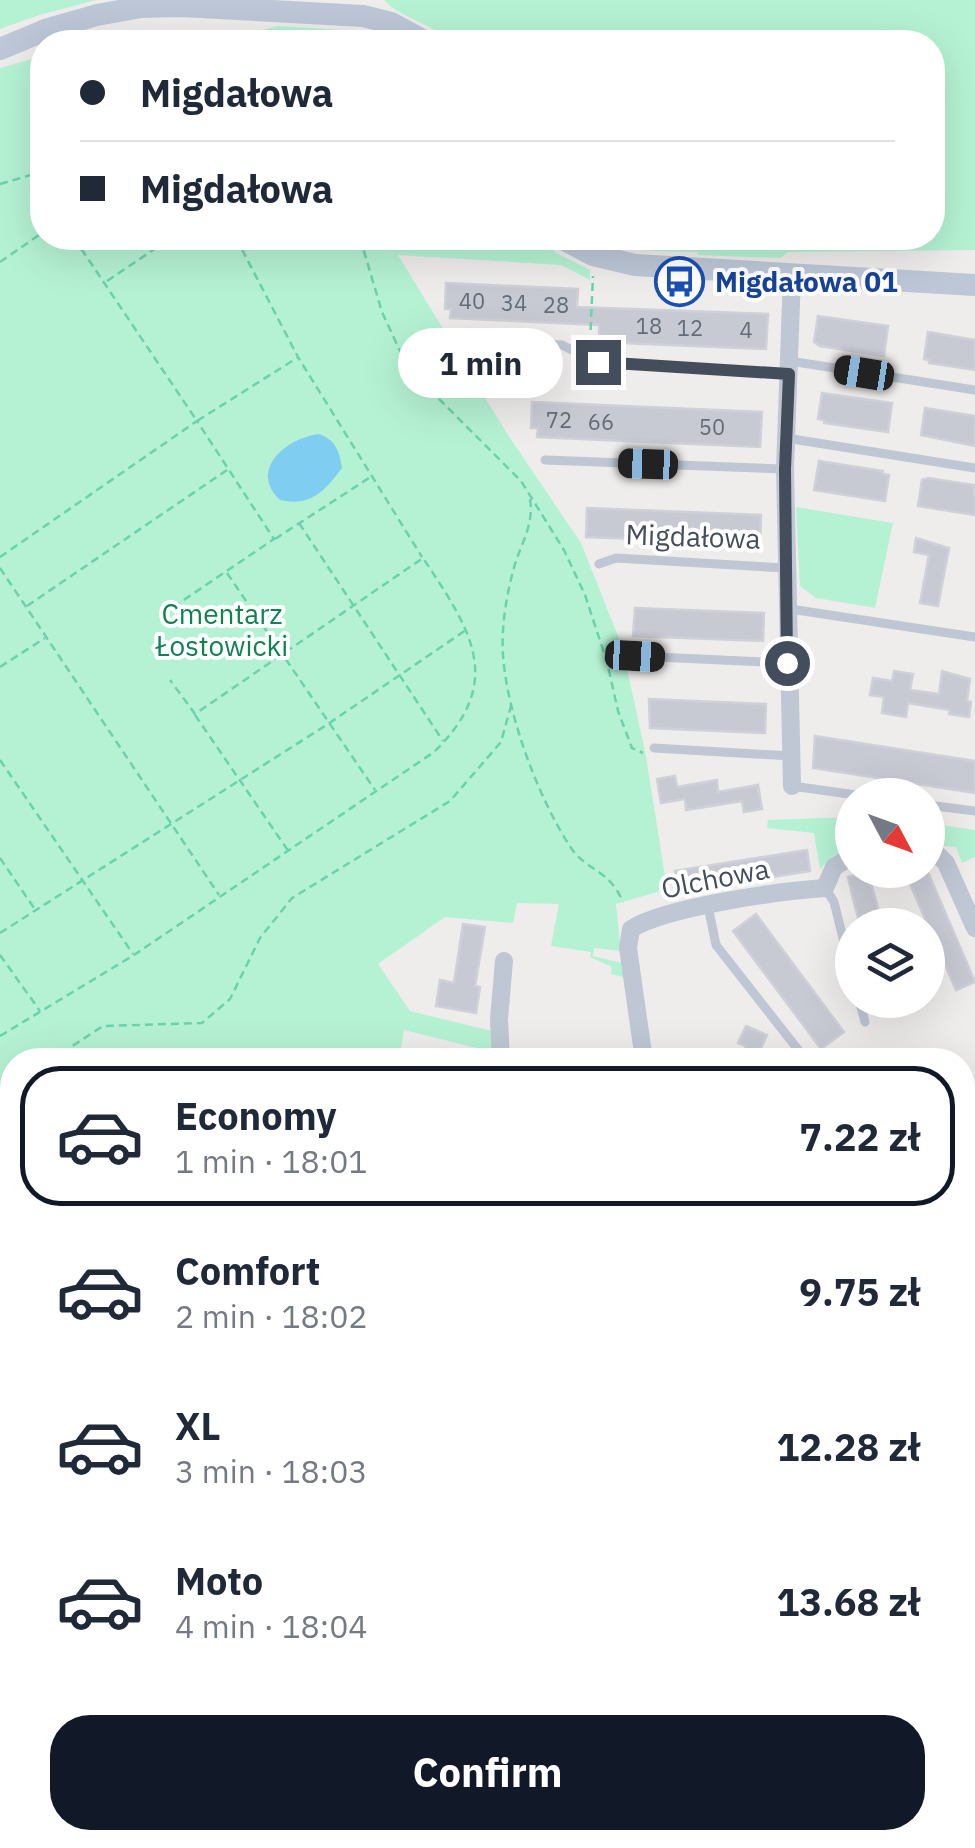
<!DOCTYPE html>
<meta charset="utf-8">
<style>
:root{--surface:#fff;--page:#f6f6f7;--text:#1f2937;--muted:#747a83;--line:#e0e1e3;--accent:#111827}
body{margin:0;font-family:"IBM Plex Sans",sans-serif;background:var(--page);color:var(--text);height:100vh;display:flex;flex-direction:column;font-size:38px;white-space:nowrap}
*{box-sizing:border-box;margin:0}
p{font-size:32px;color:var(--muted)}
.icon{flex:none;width:55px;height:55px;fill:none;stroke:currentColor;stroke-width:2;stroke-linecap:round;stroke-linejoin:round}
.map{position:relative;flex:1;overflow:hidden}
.sheet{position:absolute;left:0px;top:1048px;width:975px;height:802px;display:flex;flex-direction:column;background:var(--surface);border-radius:40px 40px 0 0;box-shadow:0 10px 40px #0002}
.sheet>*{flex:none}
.hud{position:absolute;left:30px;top:30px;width:915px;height:220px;border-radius:40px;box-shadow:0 10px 40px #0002;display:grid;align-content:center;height:220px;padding:0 50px;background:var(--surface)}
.needle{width:65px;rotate:131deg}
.tools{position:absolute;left:835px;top:778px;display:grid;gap:20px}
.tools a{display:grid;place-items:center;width:110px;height:110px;border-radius:50%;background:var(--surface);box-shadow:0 10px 40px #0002;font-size:50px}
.end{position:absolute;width:45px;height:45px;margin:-22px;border:12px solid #434d5b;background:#fff;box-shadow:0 0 0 5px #fff}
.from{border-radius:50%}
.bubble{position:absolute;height:70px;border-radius:35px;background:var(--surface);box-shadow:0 10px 40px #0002;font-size:32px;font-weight:700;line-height:70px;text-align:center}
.car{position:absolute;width:30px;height:60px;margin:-30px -15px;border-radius:12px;box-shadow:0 0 8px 2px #0007;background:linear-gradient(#222 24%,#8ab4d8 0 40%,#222 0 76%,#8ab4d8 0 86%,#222 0)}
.hud b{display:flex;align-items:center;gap:35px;height:95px;font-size:38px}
.hud b+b{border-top:2px solid var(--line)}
.hud i{width:25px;height:25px;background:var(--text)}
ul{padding:18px 0 0;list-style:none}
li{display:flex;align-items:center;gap:30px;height:140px;margin:0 20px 15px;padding:0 30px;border:5px solid transparent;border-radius:40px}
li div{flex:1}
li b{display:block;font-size:38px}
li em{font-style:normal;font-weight:700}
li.current{border-color:var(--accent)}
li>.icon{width:90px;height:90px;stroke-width:1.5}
.action{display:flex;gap:20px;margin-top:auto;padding:20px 50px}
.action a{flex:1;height:115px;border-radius:40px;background:var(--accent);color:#fff;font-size:40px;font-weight:700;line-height:115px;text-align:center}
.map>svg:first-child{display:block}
.green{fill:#b5f2d3}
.water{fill:#7fcef2}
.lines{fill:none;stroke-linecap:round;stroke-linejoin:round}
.stream{stroke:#7fcef2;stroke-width:5}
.building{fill:#c7cad3;stroke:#cfd1d9;stroke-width:2.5}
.path{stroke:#6bd2ab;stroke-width:2.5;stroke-dasharray:8 5;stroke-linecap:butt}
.lane{stroke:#bec7d3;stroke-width:9}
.street{stroke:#bec7d3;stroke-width:18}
.secondary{stroke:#bdc7d7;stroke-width:22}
.route{stroke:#434d5b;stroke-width:12}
.labels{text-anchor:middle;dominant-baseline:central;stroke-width:8;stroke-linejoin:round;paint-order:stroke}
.number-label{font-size:22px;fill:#646c79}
.transit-label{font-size:28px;font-weight:bold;fill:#164399;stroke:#fff;text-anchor:start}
.street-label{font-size:28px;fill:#434d5b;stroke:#fff}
.park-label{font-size:28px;fill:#0f8155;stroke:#fff}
</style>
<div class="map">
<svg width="975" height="1848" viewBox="0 0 975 1848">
<rect width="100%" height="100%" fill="#efecec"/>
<g class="green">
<path d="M0,0H96L39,15L0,29Z"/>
<path d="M384,0H975V250L788,252L780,258L698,255L697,252L635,250L591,238H932V42H452C432,24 399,17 384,0Z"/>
<path d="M278,26L360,31L396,42L152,41L235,37Z"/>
<path d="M42,56V238H538L558,254L590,270V280L561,265L398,255L506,432L581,543L622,646L646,756L667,889L616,904L621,951L594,948L593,956L622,963L624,977L611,974L612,967L590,957L591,952L551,946L559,904L517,903L513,923L445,917L378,964L410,1011L496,1032L497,1053L404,1030L399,1060H12V1505L0,1501V68Z"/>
<path d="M796,507L893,523L875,608L816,598L800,586Z"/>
<path d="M852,817V848L833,856L820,869L814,833L767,828L768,820Z"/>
<path d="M928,823L975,830V857L962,863L956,847L928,845Z"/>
<path d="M975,1115V1576L963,1577L962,1120Z"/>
<path d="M975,1652V1848H882L902,1838H962L963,1654Z"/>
<path d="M778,1838H887L862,1848H772Z"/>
</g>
<path class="water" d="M319,434C336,440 339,451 342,468C324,492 310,507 280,500C248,470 286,438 319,434Z"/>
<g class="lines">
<path class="stream" d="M685,1848L691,1838"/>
</g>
<g class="building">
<path d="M446,283L578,289L577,307L768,314L766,349L599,342V325L450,318L451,309H445Z"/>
<path d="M818,316L888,326L884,356L820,346L814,342Z"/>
<path d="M928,332L975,340V370L929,363V360L924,359Z"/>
<path d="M822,393L892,403L888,432L824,423V420L818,419Z"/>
<path d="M532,402L762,412L760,447L537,437L538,428H531Z"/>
<path d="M925,408L975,416V446L921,435Z"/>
<path d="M819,461L883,471V474L889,475L885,501L814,490Z"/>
<path d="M928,478L974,485L975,515L918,506L922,480Z"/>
<path d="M587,508L761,515L760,544L586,537Z"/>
<path d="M916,538L949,548L938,606L920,603L929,555L914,552Z"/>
<path d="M635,608L764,613L763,641L633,636Z"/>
<path d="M894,671L913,674L910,690L939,694L942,671L970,679L967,701L971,702L969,717L949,714L950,710L908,703L906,717L882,713L884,697L870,695L873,678L892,681Z"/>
<path d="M649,699L766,704L765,733L650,728Z"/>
<path d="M815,736L975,761V793L813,768Z"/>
<path d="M675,776L677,787L717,780L718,792L758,785L762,809L744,812L742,801L686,810L685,799L661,803L657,779Z"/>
<path d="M807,850L810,871L678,892L675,871Z"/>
<path d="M904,870H927L975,982L956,990Z"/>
<path d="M868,872L878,908L882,925H860L852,895L848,877Z"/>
<path d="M756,914L844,1032L821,1049L733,931Z"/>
<path d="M463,924L485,927L475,986L480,987L476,1013L436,1006L440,980L454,983Z"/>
<path d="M746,1026L767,1035L756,1060H741L746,1046L738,1043Z"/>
</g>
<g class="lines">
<g class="path">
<path d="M42,171L34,174L42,188"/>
<path d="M0,184L34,174"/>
<path d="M74,238L197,421L297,358"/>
<path d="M236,238L298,357L422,557"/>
<path d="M360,238L382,312L399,349L418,378L521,481L564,550L585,595L607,662L618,711L632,748L643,753"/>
<path d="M414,238L456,243L478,238"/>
<path d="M0,262L42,233"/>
<path d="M107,281L171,238"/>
<path d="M590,343L593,276"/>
<path d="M530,499C534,524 522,542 515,564C507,592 501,625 503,655C507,714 538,798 571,848C588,872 609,869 623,902"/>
<path d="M299,523L443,741"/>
<path d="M275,539L369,478"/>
<path d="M0,557L197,421L274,539L166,612"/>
<path d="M0,568L219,895"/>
<path d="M227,573L375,790"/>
<path d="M27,606L227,470"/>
<path d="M0,667L45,638"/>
<path d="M195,715L289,852"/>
<path d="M0,760L133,954"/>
<path d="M0,858L34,908"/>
<path d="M0,933L328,724L466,630"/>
<path d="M0,955L40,1011"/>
<path d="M0,1036L134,955L434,752C507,681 470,629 423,558L195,714L170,680"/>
<path d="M51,1060L103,1026L202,1023L230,999L260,938L292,898L450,801L501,742L511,706"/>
<path d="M10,1129L12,1124"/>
<path d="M962,1826L975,1824"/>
<path d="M740,1847L741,1848"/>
<path d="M302,1848L305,1838"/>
<path d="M765,1848L772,1838"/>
<path d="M830,1848L848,1838"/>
</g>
<g class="lane">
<path d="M458,339L562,345L598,363L789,374"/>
<path d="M790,361L975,390"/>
<path d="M786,438L975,468"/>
<path d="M545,460L785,469"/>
<path d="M599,564L616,558L785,568"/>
<path d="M790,609L975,637"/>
<path d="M635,656L787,663"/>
<path d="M654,748L791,756"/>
<path d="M792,786L856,795"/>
<path d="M928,805L975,811"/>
<path d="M825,888L834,902L852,974"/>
<path d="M708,906L716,945L803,1056"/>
<path d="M859,1000L865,1022"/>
<path d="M962,1435L975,1424"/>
<path d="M0,1508L12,1511"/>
</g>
<g class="street">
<path d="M792,786L785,469L792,275"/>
<path d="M928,853L938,855L946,863L975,928"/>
<path d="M501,1060L499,1019L504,961"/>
<path d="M644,1060L628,948L631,929C666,907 780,891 825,888L834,867L852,856"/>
<path d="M962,1648L975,1650"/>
<path d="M5,1672L12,1675"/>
<path d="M32,1848L34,1838"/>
<path d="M140,1848L142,1838"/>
</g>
<g class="secondary">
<path d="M0,49L48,29L97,15L141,7L182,6L363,16L391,23L426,42"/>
<path d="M561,238L593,255L635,265L975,285"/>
<path d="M962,1106L975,1101"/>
<path d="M468,1848L473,1838"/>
</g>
</g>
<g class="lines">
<path class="route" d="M598,362L789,374L785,469L787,663"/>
</g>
<defs>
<symbol id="bus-ring" viewBox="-11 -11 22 22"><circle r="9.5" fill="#fff" stroke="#1a4fb4" stroke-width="1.5"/><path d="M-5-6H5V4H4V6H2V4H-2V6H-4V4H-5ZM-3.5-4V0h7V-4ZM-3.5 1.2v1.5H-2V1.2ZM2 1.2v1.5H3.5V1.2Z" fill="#1a4fb4"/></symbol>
</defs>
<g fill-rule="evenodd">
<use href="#bus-ring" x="652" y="254" width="55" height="55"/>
</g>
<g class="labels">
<g class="number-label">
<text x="472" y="300">40</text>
<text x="514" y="302">34</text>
<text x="556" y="304">28</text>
<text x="649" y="325">18</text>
<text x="690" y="327">12</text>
<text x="746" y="329">4</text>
<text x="559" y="419">72</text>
<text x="601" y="421">66</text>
<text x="712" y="426">50</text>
</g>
<g class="transit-label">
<text x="715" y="281">Migdałowa 01</text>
</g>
<g class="street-label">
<text transform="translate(693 536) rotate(2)">Migdałowa</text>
<text transform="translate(715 878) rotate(-11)">Olchowa</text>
</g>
<g class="park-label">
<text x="222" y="613">Cmentarz<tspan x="222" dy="32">Łostowicki</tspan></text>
</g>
</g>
</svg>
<div class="tools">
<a><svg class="needle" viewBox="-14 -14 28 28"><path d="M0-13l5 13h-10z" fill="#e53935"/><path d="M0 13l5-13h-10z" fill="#747a83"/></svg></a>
<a><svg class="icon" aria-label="layers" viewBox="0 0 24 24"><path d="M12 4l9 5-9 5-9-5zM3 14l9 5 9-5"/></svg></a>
</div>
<i class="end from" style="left:787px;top:663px"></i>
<i class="end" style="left:598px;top:362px"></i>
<div class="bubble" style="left:398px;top:328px;width:165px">1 min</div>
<i class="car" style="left:864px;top:373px;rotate:279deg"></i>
<i class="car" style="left:648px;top:464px;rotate:272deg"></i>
<i class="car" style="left:635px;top:656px;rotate:93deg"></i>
<div class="hud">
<b><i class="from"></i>Migdałowa</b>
<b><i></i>Migdałowa</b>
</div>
<section class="sheet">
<ul>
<li class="current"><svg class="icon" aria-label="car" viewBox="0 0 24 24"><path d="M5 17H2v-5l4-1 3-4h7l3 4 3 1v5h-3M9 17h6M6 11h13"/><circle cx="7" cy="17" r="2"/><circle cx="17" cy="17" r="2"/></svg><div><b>Economy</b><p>1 min · 18:01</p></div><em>7.22 zł</em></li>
<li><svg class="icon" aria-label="car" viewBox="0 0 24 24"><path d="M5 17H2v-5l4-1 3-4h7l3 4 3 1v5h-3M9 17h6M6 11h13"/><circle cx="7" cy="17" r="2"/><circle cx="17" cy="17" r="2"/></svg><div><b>Comfort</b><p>2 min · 18:02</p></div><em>9.75 zł</em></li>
<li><svg class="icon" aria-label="car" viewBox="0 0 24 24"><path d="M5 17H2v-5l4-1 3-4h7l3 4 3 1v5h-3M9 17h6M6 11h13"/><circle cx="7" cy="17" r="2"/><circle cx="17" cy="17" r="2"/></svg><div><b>XL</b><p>3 min · 18:03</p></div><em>12.28 zł</em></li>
<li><svg class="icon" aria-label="car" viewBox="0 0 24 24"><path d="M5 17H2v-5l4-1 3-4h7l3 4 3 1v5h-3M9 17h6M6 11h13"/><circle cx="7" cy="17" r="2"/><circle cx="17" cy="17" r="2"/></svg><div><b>Moto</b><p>4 min · 18:04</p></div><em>13.68 zł</em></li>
</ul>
<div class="action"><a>Confirm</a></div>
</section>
</div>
